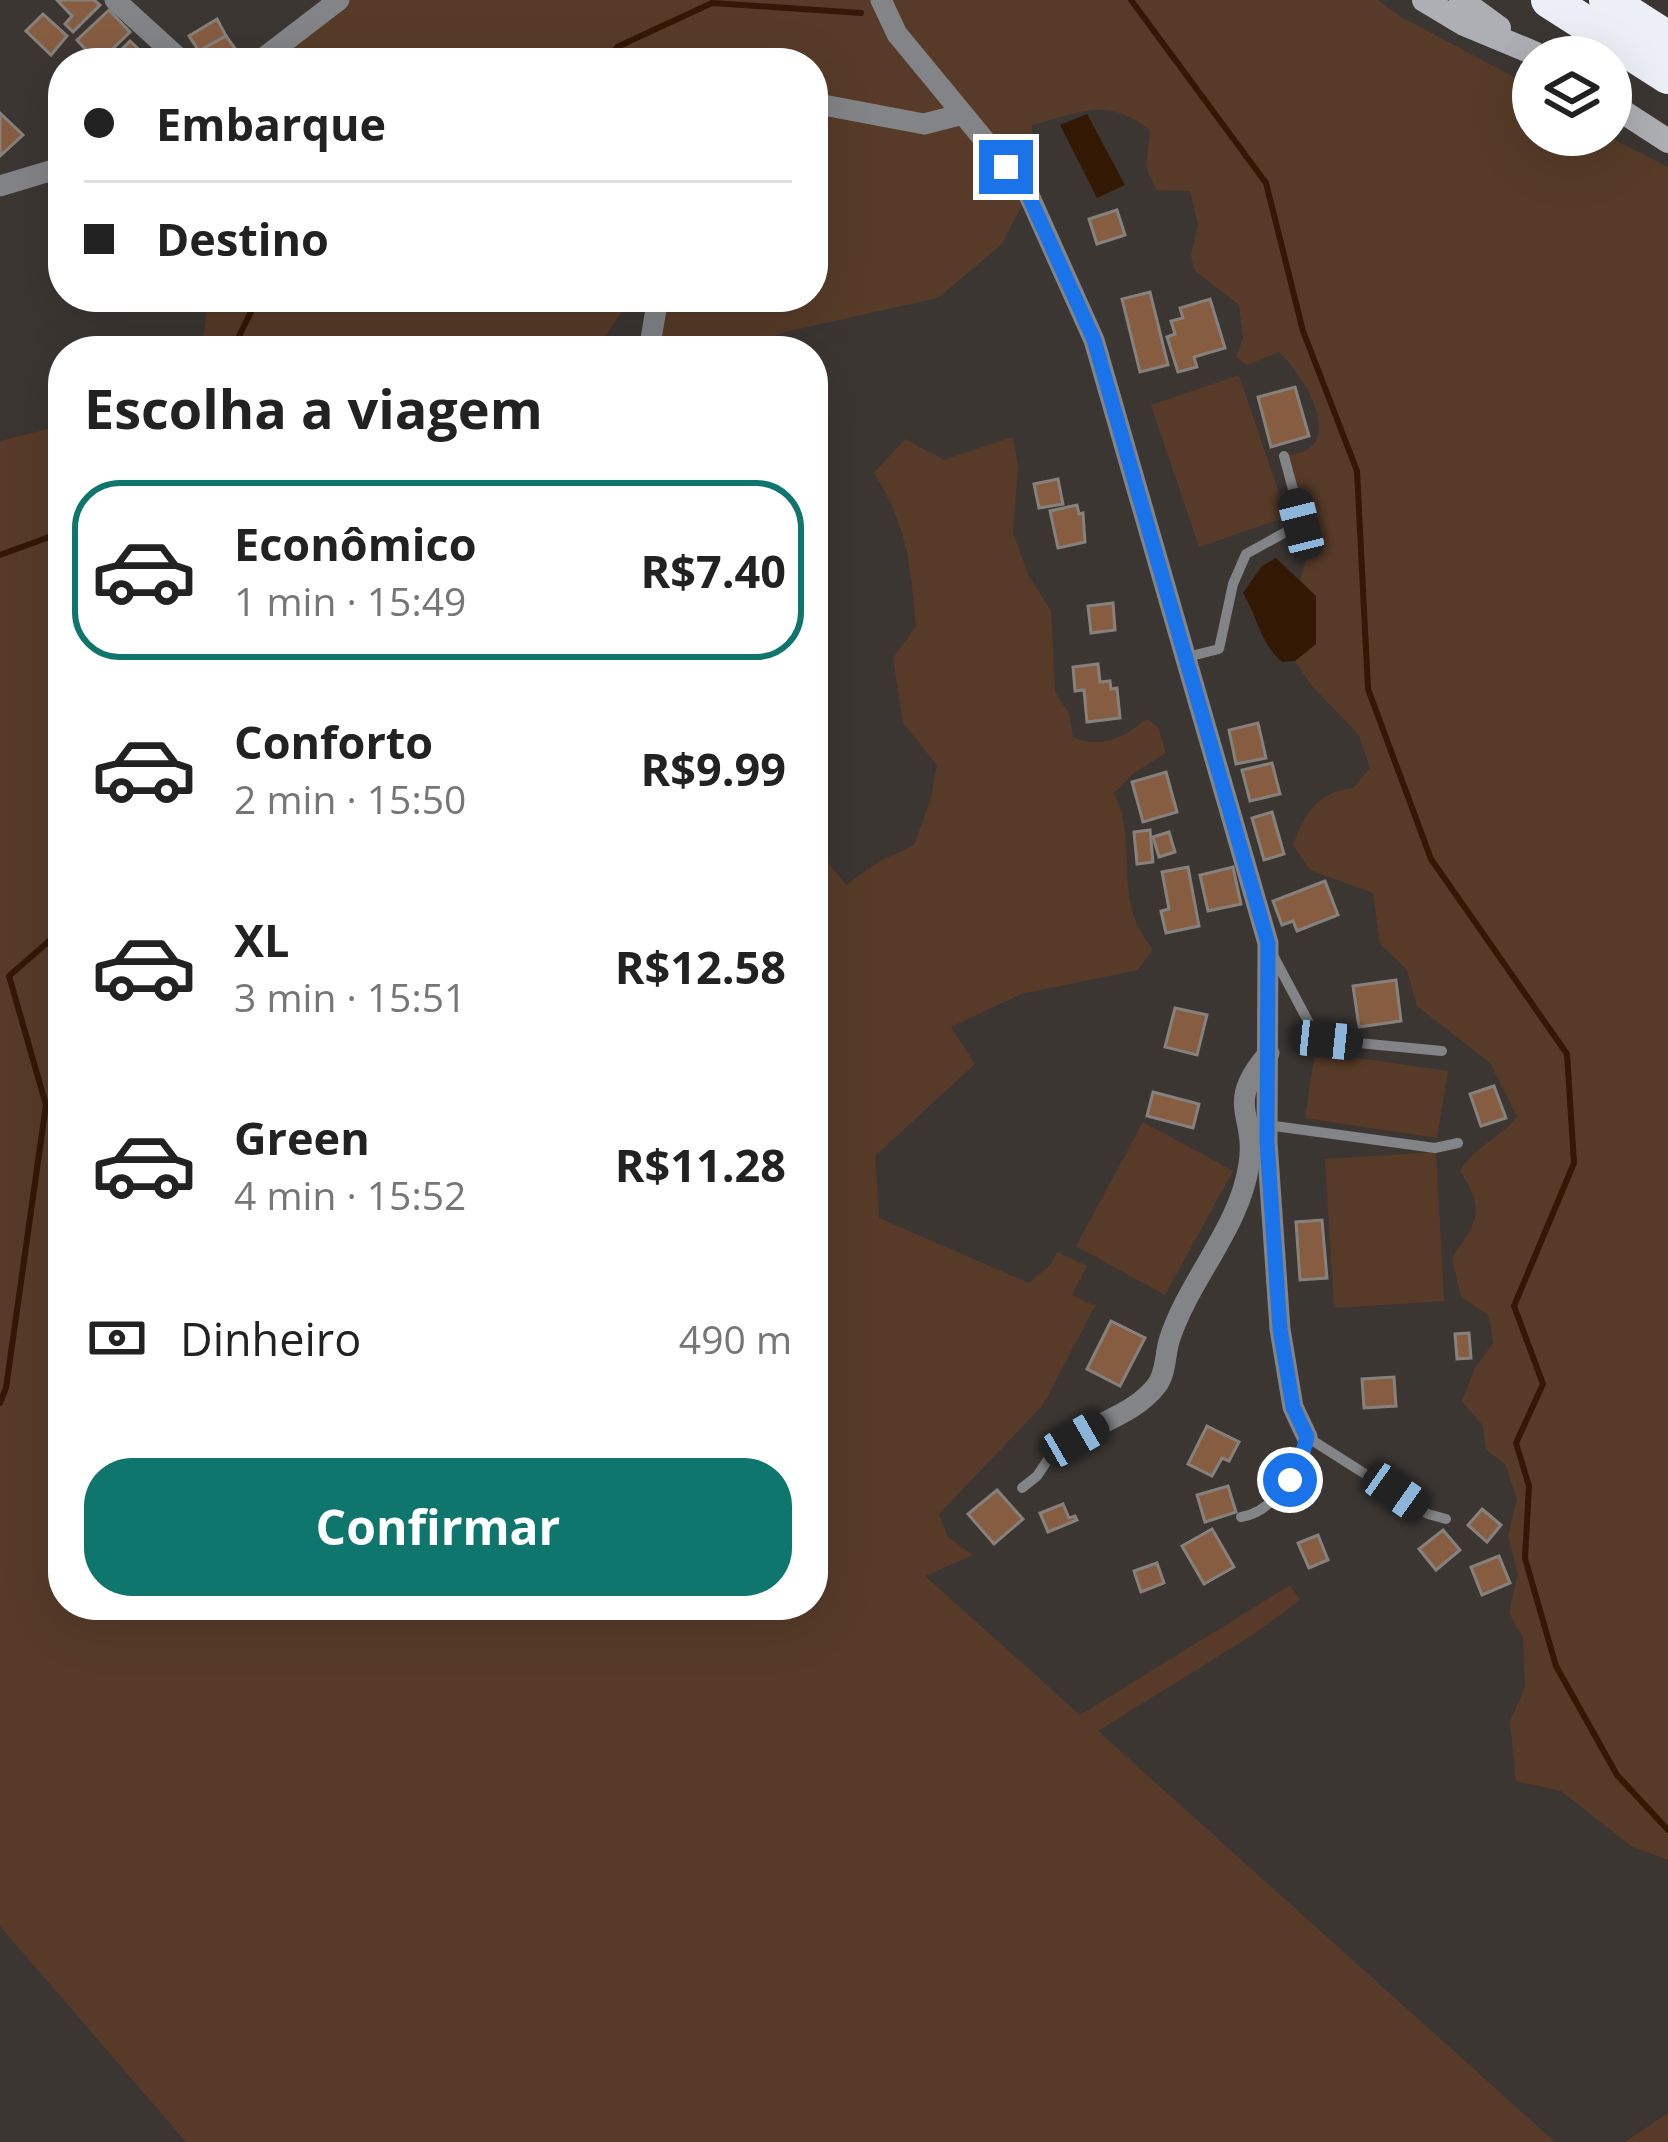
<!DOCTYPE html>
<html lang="pt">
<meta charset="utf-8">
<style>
:root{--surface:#fff;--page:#f6f6f6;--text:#222;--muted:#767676;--line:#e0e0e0;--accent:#0f766e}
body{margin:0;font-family:"Open Sans",sans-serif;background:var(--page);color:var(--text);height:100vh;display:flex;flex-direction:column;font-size:45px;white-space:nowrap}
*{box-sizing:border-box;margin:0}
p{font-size:39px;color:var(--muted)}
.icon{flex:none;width:66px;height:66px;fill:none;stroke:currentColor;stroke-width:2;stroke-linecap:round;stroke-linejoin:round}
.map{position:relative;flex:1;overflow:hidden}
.details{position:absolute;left:48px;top:336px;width:780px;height:1284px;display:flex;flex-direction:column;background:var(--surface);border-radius:48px;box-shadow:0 12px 48px #0002}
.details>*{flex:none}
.top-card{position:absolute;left:48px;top:48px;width:780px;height:264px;border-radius:48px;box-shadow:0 12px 48px #0002;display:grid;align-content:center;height:264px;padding:0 36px;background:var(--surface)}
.tools{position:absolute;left:1512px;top:36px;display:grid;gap:24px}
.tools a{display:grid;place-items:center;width:120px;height:120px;border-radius:50%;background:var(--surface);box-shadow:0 12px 48px #0002;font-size:60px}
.end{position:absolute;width:54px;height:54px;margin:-27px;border:15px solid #1a73e8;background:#fff;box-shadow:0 0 0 6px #fff}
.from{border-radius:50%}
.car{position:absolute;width:36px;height:72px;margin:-36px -18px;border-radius:15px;box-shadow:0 0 9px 3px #0007;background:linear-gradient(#222 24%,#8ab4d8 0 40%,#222 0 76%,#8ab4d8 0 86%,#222 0)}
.top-card b{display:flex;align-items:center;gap:42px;height:114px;font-size:45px}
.top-card b+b{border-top:3px solid var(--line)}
.top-card i{width:30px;height:30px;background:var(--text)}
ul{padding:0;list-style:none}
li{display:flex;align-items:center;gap:36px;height:180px;margin:0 24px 18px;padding:0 12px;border:6px solid transparent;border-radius:48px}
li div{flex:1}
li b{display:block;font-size:45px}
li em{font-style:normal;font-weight:700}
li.selected{border-color:var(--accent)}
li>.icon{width:108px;height:108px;stroke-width:1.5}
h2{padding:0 36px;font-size:54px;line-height:144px}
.pay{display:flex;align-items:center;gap:30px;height:132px;padding:0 36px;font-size:45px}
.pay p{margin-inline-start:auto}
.cta{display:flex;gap:24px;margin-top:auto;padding:24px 36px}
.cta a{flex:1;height:138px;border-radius:48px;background:var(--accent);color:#fff;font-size:48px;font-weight:700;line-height:138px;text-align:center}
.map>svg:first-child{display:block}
.green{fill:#573b28}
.water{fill:#331804}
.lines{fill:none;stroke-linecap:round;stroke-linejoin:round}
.stream{stroke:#331804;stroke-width:6}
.building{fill:#865d41;stroke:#87817d;stroke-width:3}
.lane{stroke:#838487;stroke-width:10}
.street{stroke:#838487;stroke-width:21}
.secondary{stroke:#aeafb4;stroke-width:24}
.highway{stroke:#edeff6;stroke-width:36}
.route{stroke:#1a73e8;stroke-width:15}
</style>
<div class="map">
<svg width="1668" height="2142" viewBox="0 0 1668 2142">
<rect width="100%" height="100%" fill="#3b3632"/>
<g class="green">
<path d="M339,0H1378L1401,17L1533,87V135H1605L1668,167V1860L1631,1846L1561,1791L1516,1781L1510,1721L1525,1688L1523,1638L1509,1613L1518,1574L1508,1536L1517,1499L1505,1464L1486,1450L1483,1426L1462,1401L1475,1368L1493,1343L1489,1316L1461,1297L1452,1258C1477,1223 1486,1210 1460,1171C1474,1147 1499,1139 1517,1117L1490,1063L1417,1006L1407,970L1380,944L1373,893L1310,870L1293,845C1306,812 1316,793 1353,788L1370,768L1359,735L1311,685L1295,661L1316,644V597L1300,581L1310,545L1284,456C1293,454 1305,453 1311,447C1336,423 1297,369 1279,352L1247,365L1236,357L1243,339L1239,305L1194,270L1191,255L1198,225L1190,191L1156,190L1146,167L1150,130C1107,96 1081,112 1032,125L1028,193L1002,244L938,298L785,332L742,351H649L654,310L630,300L595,351H201L209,297H813V63H257Z"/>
<path d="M1239,375L1287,517L1199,547L1151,405Z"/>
<path d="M48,429L63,431V1605H813V843L846,885L878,862L914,845L931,798L937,765L903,723L893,658L916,626C910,562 908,529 874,473L905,439L944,460L1013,437L1018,465L1013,533L1029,576L1051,611L1055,692L1069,714L1073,737C1102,749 1123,738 1147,719L1158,727L1166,753L1134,773L1114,793C1140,843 1110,900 1153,949L1138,970L1021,994L951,1027L975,1064L875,1156L879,1218L1029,1283L1051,1264L1057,1252L1087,1266L1072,1295L1095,1306L1043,1405L939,1514L948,1537L973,1555L925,1576L1080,1715L1290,1585L1300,1600L1254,1634L1098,1731L1555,2142H186L0,1926V441Z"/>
<path d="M1315,1052L1448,1071L1437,1138L1305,1118Z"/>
<path d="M1143,1122L1233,1171L1165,1295L1076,1246Z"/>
<path d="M1436,1152L1444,1301L1334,1308L1325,1159Z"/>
<path d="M1668,2113V2142H1625Z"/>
</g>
<g class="water">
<path d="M1087,114L1125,185L1097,198L1060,125Z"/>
<path d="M1276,558L1316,596V644L1295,661L1282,662C1260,643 1258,618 1243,593L1262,566Z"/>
</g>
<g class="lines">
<g class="stream">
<path d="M1131,0L1266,183L1303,331L1357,471L1368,689L1431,859L1567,1054L1574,1163L1514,1306L1543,1384L1516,1443L1529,1486L1525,1558L1556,1666L1617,1775L1668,1830"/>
<path d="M607,63L617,47L712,3L861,13"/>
<path d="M232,351L258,297"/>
<path d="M0,555L63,532"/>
<path d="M0,1403L6,1388L46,1105L9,976L63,929"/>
</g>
</g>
<g class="building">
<path d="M57,0H94L100,5L73,32L65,24L72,16Z"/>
<path d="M109,10L130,32L98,63L77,40Z"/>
<path d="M43,14L67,36L51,55L26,31Z"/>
<path d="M217,19L226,36L199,51L189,36Z"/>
<path d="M226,36L242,58L234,63H206L199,51Z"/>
<path d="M130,41L152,62L108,63Z"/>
<path d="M0,113L23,135L0,156Z"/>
<path d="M1117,210L1125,235L1097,244L1089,219Z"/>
<path d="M1150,292L1168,365L1140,372L1122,299Z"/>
<path d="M1210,299L1225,348L1194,357L1197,367L1178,372L1167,337L1175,334L1171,321L1183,318L1180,308Z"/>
<path d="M1295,387L1309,436L1271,447L1258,397Z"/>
<path d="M1058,479L1063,504L1039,508L1034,484Z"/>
<path d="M1077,505L1079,514L1083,513L1085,542L1058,548L1050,511Z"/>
<path d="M1113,603L1115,630L1091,633L1088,606Z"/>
<path d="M1098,664L1100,682L1110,681L1111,689L1117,688L1120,718L1087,722L1084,690L1075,691L1073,667Z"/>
<path d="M1258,723L1266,758L1236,764L1229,730Z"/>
<path d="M1272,763L1280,794L1250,801L1242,770Z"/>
<path d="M1166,772L1177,812L1143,822L1132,782Z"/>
<path d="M1272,812L1284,854L1264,860L1252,818Z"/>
<path d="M1150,830L1153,862L1137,864L1134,832Z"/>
<path d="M1169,832L1175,852L1159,857L1153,837Z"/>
<path d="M1188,867L1199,926L1166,933L1161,911L1169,909L1162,872Z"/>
<path d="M1233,867L1241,904L1208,911L1200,875Z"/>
<path d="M1325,881L1338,915L1297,931L1293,921L1282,925L1273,901Z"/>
<path d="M1396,980L1401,1021L1359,1027L1353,986Z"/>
<path d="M1175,1008L1207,1015L1197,1055L1165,1047Z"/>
<path d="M1494,1086L1506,1118L1481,1126L1470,1094Z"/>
<path d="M1153,1092L1199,1104L1193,1128L1147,1116Z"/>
<path d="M1322,1220L1327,1278L1300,1280L1296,1222Z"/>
<path d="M1111,1321L1145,1338L1120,1386L1087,1369Z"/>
<path d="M1469,1333L1471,1358L1457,1359L1455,1334Z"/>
<path d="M1394,1377L1396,1406L1364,1408L1362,1379Z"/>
<path d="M1207,1426L1239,1442L1229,1461L1222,1458L1212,1476L1188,1464Z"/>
<path d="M1228,1486L1236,1512L1205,1522L1197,1495Z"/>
<path d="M997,1490L1023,1519L994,1544L968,1514Z"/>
<path d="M1063,1504L1069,1518L1075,1516L1077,1520L1048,1532L1040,1513Z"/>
<path d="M1482,1509L1501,1525L1487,1542L1468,1525Z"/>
<path d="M1212,1529L1234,1567L1204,1584L1182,1546Z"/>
<path d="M1443,1530L1460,1550L1436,1570L1419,1549Z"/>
<path d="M1318,1535L1328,1560L1309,1568L1298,1543Z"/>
<path d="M1499,1556L1510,1583L1482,1595L1471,1567Z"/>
<path d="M1157,1563L1164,1583L1141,1592L1134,1571Z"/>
</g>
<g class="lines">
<g class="lane">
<path d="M1187,657L1219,649L1233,584L1246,554L1302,523L1284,456"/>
<path d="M1274,957L1309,1023L1327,1040L1442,1051"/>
<path d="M1267,1125L1435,1148L1458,1143"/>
<path d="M1022,1488L1037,1476L1053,1452L1097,1426"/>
<path d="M1241,1517C1276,1512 1299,1467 1307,1437L1428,1514L1446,1519"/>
</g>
<g class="street">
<path d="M115,0L184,63"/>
<path d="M881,0L897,34L1028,193L1094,340L1268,943L1267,1142L1280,1329L1293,1407L1307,1437"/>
<path d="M257,63L339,0"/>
<path d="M813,103L924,124L963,114"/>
<path d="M0,186L63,167"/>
<path d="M649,351L658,297"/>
<path d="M1097,1426C1119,1415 1142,1405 1157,1385C1166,1373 1165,1355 1169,1341C1188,1280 1240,1228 1249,1164C1257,1113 1223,1106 1269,1053"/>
</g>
<g class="secondary">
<path d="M1424,0L1464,24L1534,53"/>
<path d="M1461,0L1499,28"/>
<path d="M1611,104L1668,141"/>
</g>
<g class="highway">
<path d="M1549,0L1668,76"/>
<path d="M1607,0L1668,39"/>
</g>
</g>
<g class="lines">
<path class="route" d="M1006,167L1028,194L1094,340L1268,943L1267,1142L1280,1329L1293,1407L1307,1437L1300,1463L1290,1480"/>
</g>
</svg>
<div class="tools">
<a><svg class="icon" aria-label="layers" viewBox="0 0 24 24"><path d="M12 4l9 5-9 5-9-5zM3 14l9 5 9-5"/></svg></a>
</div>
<i class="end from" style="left:1290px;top:1480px"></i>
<i class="end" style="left:1006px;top:167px"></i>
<i class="car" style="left:1301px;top:524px;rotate:346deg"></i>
<i class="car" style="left:1327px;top:1040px;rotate:96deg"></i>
<i class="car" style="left:1075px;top:1439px;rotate:60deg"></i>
<i class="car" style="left:1396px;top:1492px;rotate:125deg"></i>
<div class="top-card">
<b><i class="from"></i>Embarque</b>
<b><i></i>Destino</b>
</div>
<section class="details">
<h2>Escolha a viagem</h2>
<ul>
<li class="selected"><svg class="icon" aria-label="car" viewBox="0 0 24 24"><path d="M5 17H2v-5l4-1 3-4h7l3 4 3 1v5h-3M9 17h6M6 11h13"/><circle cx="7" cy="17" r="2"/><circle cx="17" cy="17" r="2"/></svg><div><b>Econômico</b><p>1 min · 15:49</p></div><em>R$7.40</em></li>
<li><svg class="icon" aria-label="car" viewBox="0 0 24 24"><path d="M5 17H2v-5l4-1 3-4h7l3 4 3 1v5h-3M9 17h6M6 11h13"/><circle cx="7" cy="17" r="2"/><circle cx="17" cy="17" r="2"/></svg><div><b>Conforto</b><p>2 min · 15:50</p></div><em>R$9.99</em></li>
<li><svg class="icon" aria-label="car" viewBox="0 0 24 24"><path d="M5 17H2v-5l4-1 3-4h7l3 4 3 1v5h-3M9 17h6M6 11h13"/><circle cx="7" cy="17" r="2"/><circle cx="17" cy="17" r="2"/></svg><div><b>XL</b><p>3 min · 15:51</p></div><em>R$12.58</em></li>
<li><svg class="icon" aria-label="car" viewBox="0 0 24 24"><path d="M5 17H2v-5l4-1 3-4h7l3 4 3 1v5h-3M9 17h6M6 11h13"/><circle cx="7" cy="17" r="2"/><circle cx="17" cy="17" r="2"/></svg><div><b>Green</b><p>4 min · 15:52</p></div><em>R$11.28</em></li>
</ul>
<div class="pay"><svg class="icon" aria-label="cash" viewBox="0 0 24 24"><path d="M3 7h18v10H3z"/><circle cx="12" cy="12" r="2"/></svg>Dinheiro<p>490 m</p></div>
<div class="cta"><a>Confirmar</a></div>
</section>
</div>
